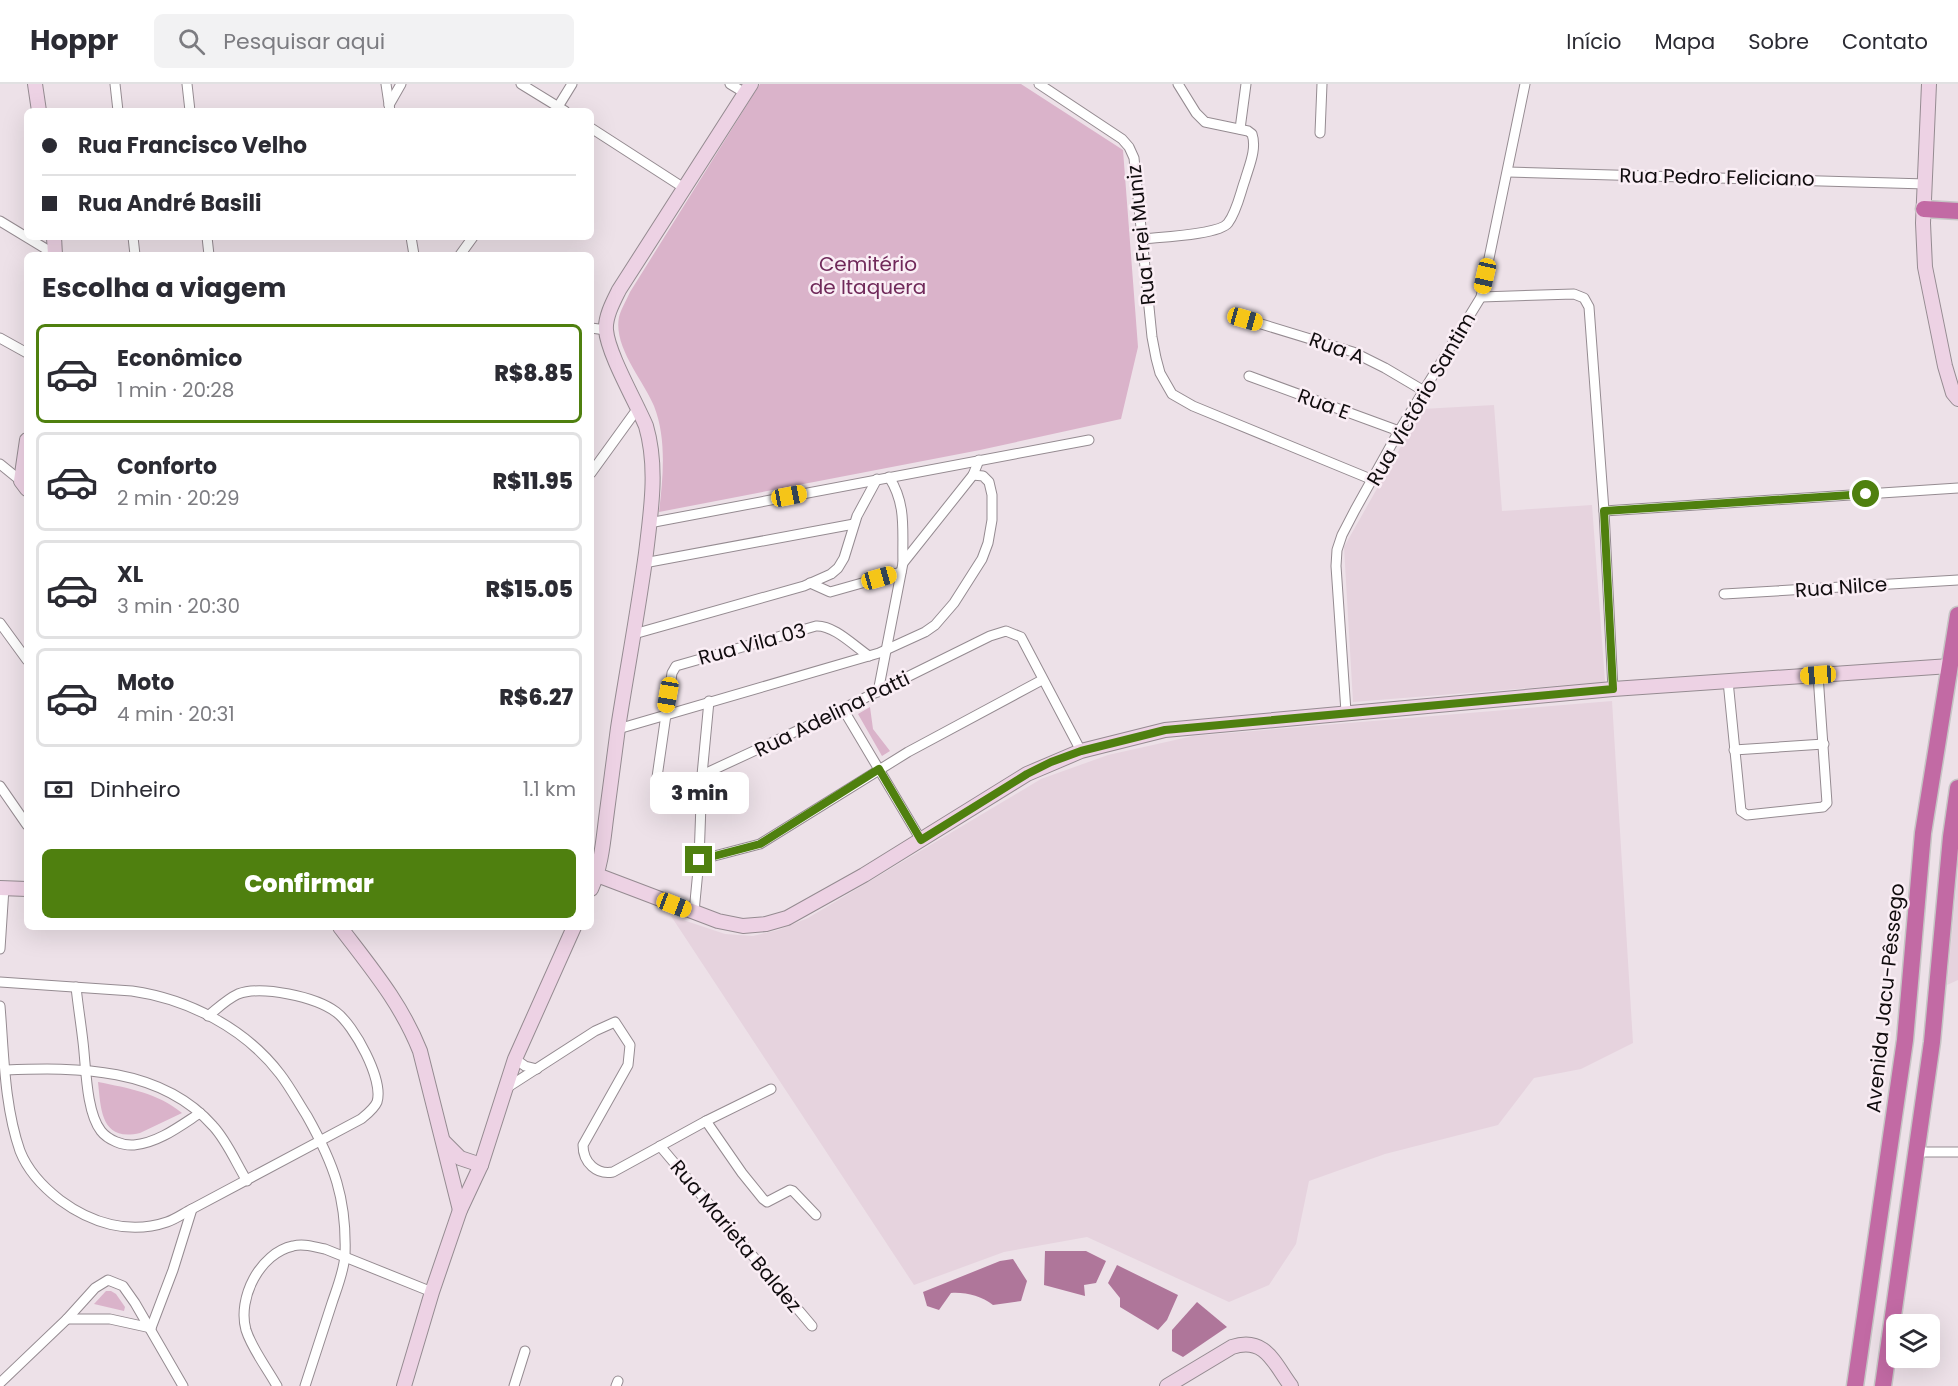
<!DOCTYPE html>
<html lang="pt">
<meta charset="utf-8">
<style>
:root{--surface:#fff;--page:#f2f2f3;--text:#2b2b33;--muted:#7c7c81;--line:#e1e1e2;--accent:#4f800f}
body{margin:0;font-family:Poppins,sans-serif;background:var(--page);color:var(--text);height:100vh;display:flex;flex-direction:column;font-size:22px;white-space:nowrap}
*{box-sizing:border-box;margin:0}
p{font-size:20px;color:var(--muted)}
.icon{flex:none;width:33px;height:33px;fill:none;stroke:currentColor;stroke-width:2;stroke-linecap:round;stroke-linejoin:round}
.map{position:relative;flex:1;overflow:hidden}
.panel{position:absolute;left:24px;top:168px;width:570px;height:678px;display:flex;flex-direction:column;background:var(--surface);border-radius:9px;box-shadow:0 6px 24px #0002}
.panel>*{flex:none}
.banner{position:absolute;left:24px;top:24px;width:570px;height:132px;border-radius:9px;box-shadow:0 6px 24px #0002;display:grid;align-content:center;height:132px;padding:0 18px;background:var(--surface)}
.buttons{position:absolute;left:1886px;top:1230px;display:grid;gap:12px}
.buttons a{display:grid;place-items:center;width:54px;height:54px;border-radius:9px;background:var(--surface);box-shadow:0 6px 24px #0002;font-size:30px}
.end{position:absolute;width:27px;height:27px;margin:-14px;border:8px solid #4f800f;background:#fff;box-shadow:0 0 0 3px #fff}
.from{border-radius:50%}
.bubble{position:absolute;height:42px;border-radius:9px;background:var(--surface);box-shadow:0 6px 24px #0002;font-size:20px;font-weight:800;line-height:42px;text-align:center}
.car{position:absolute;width:18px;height:36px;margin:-18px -9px;border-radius:8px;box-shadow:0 0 4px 2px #0007;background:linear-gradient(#f5c518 24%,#345 0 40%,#f5c518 0 76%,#345 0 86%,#f5c518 0)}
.banner b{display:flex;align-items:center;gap:21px;height:57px;font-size:22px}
.banner b+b{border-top:2px solid var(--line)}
.banner i{width:15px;height:15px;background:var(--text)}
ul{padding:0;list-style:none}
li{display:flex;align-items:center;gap:18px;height:99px;margin:0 12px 9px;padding:0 6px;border:3px solid var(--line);border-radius:9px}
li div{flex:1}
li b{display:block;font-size:22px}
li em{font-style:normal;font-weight:800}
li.on{border-color:var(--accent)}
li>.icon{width:54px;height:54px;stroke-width:1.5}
h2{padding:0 18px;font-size:27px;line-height:72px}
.pay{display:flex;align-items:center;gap:15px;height:66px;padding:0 18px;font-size:22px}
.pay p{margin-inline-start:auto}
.button{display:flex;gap:12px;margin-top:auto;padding:12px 18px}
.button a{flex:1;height:69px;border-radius:9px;background:var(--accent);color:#fff;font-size:24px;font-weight:800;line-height:69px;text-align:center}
header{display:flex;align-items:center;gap:36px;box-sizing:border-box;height:84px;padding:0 30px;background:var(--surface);border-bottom:2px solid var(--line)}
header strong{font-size:28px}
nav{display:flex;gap:33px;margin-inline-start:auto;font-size:21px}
.search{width:420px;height:54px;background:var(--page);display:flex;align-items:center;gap:15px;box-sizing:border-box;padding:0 21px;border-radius:9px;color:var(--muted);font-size:22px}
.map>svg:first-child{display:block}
.built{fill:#e6d3de}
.green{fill:#dab3ca}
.water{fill:#af769a}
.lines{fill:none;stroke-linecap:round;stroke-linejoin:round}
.street-casing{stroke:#958b91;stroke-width:11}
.secondary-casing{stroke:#958b91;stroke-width:16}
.highway-casing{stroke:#c6c5c5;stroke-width:19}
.street{stroke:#fff;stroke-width:9}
.secondary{stroke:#edd2e4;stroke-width:14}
.highway{stroke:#c26aa4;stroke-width:16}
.route{stroke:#4f800f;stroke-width:8}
.labels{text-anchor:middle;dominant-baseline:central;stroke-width:5;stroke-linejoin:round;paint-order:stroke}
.street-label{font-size:20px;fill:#100c0e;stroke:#faeef5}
.park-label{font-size:20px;fill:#70295a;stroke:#faeef5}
</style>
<header>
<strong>Hoppr</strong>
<div class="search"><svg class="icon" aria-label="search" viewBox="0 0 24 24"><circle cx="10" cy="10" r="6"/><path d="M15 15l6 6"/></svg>Pesquisar aqui</div>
<nav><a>Início</a><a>Mapa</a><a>Sobre</a><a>Contato</a></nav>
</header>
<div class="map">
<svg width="1958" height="1302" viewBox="0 0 1958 1302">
<rect width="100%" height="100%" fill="#ede1e8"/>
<g class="built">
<path d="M1494,321L1502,427L1592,421L1605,598L1353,618L1344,463L1422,325Z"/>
<path d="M1612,617L1633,959L1581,985L1534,994L1498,1041L1385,1070L1309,1097L1296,1160L1269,1201L1229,1218L1087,1153L1004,1168L914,1201L671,832L725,850L753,852L778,846L808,834L1041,695L1108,671L1193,652Z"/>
<path d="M1958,785V896L1947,901Z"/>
</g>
<g class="green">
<path d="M760,0H1021L1123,66L1138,263L1121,335L980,366L659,428C663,394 667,355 654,322C644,297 613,263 619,233C621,225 627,215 630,208Z"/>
<path d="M870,623L873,645L890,667L882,672L858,630Z"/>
<path d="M98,998C128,1004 158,1009 182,1029L140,1049C101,1058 101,1026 98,998Z"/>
<path d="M106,1207H111L116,1210L125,1223L124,1227L94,1220Z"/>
</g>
<g class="water">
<path d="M1045,1167H1086L1106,1177L1096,1199L1084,1201L1085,1212L1044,1201Z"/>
<path d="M1013,1175L1027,1197L1021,1217L993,1221C981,1212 966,1208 951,1209L939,1226L927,1222L923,1208L1000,1177Z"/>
<path d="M1117,1181L1178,1211L1167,1236L1158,1246L1120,1223V1214L1108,1199Z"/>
<path d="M1197,1218L1227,1243L1183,1273L1172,1267V1246Z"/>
</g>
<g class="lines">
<defs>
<g id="street">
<path d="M115,0L118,27"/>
<path d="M187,0L190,27"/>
<path d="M386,0L390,27"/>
<path d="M521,0L565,27"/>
<path d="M730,0L745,9"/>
<path d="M1039,0L1122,55L1129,63L1134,74L1152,253L1156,274L1160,289L1172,310L1193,322L1373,396"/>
<path d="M389,21L401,0"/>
<path d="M556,26L572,0"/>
<path d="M591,44L684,104"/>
<path d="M1240,45L1246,0"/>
<path d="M1320,49L1322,0"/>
<path d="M1508,88L1926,100"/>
<path d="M0,137L56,171"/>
<path d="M133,153L135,171"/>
<path d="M207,153L209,171"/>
<path d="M411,153L414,171"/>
<path d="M1142,155C1159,153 1219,151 1228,139C1237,127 1240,110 1245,96C1249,82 1257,65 1252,50L1248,47L1205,38L1196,29L1178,0"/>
<path d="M460,171L473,153"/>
<path d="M1481,213L1574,210L1584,214L1589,223L1604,427L1613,605"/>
<path d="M1245,235L1353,268L1385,284L1424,307"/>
<path d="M591,244L606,246"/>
<path d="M0,254L27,269"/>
<path d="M1249,292L1399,347"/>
<path d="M0,380L21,397"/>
<path d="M591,389L638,324"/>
<path d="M889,393C907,421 902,447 903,479"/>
<path d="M1604,427L1958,404"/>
<path d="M649,439L1089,356"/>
<path d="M644,479L854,440"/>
<path d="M810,499L830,508L901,488"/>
<path d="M1724,510L1958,496"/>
<path d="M0,539L27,576"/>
<path d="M634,550L804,502L831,490L838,484L844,474L857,432L877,395"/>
<path d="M1728,597L1741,727L1747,731L1823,723L1827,719L1818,591"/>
<path d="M878,608L903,479L973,391L979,376"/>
<path d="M843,625L921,756"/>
<path d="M1346,628L1336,482L1337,466L1342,451L1355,426L1399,347L1481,213L1525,0"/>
<path d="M618,645L879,569L925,548L935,541L954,519L982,475L988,459L992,436V411L989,398L983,392L973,391"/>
<path d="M1734,666L1824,660"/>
<path d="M702,691L709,617"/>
<path d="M656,700L672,589L676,582L816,542C834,541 854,562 869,572"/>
<path d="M0,702L27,741"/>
<path d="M699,776L760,760L908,668L1042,596"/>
<path d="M694,828L699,776L702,691L814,639L990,552L1006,547L1021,553L1081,667"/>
<path d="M0,865L4,804"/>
<path d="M0,898L132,907C188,915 245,944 280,990C290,1003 298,1018 307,1032C334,1080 347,1115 345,1171C344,1187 337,1204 332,1219C323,1247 314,1274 305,1302"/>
<path d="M76,903C78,922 81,940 83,958C86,982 86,1028 101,1047C108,1056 123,1062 134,1061C158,1059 180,1042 200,1029"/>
<path d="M0,922C4,969 4,1021 20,1067C28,1087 43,1103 60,1116C91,1139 129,1151 167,1138C176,1135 184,1129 192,1125L361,1035C367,1030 374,1025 377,1018C384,996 354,941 336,928C316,913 262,901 238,910C227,915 218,924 208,932"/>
<path d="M515,975L525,982L537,985"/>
<path d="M6,986C77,983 161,983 213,1042C227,1057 236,1079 247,1097"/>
<path d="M505,1005L595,947L615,938L630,961L628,981L583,1061C583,1079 597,1091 613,1088L706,1037L771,1005"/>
<path d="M706,1037L742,1089L763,1115L767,1118L790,1106L793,1107L816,1131"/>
<path d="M660,1062L812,1242"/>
<path d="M1918,1068H1958"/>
<path d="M67,1235H110L151,1244"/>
<path d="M151,1244L173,1186L192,1125"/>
<path d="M0,1299L67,1235L95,1204L108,1196L123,1202L135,1219L183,1302"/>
<path d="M277,1302C267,1284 252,1265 246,1246C237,1214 260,1169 293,1162C304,1159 314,1163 325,1165L432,1208"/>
<path d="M514,1302L525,1267"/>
<path d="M616,1302L618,1297"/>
</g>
<g id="secondary">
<path d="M35,0L39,27"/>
<path d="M1929,0L1923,139L1925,183L1945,282L1953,309L1958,315"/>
<path d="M54,153L55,171"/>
<path d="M27,356L21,397L27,405"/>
<path d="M591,785L597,791L718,837L743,842L766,840L787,834L864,791L1027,690L1081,667L1165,646L1613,605L1950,582"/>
<path d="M0,804L27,805"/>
<path d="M591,805C601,783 603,759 606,735C610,705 614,674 618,644C627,586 638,528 646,469C651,427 658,383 646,342C636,318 608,270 606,246C605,233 613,218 619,206L751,0"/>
<path d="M340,843C371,884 401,919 420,967L460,1126"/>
<path d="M444,1058L460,1074L481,1081"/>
<path d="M404,1302L432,1208L460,1126L481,1081L515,975L574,843"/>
<path d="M1167,1302L1232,1263C1265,1252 1274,1279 1291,1302"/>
</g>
<g id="highway">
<path d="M1924,125L1958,127"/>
<path d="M1855,1302L1905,956L1923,749L1958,531"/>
<path d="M1883,1302L1932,958L1951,753L1958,704"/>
</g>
</defs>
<use href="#street" class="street-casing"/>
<use href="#secondary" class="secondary-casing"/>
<use href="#highway" class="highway-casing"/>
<use href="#street" class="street"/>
<use href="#secondary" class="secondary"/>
<use href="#highway" class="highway"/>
</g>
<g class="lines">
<path class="route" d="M699,776L760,760L879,685L921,756L1027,690L1051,678L1081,667L1165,646L1613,605L1604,427L1866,410"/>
</g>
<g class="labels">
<g class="street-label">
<text transform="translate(1717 93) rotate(1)">Rua Pedro Feliciano</text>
<text transform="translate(1141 151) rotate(-96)">Rua Frei Muniz</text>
<text transform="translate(1337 264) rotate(20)">Rua A</text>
<text transform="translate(1421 315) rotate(-60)">Rua Victório Santim</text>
<text transform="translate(1324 320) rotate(20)">Rua E</text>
<text transform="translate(1841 503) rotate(-4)">Rua Nilce</text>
<text transform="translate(752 560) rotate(-15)">Rua Vila 03</text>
<text transform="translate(832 630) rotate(-26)">Rua Adelina Patti</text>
<text transform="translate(1885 914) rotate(-84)">Avenida Jacu-Pêssego</text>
<text transform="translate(736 1152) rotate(50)">Rua Marieta Baldez</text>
</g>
<g class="park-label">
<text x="868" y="180">Cemitério<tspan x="868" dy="23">de Itaquera</tspan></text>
</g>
</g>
</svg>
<div class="buttons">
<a><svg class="icon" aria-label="layers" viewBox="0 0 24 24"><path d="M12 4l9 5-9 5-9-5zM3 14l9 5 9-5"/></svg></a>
</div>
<i class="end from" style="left:1866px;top:410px"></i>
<i class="end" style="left:699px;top:776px"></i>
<div class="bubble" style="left:650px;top:688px;width:99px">3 min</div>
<i class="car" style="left:1485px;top:192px;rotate:193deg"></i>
<i class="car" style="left:1245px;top:235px;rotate:106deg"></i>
<i class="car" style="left:789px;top:412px;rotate:79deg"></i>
<i class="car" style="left:879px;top:494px;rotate:74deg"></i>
<i class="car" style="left:1818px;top:591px;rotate:266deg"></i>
<i class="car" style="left:668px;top:611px;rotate:190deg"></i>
<i class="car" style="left:674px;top:821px;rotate:111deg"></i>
<div class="banner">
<b><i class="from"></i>Rua Francisco Velho</b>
<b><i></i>Rua André Basili</b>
</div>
<section class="panel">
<h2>Escolha a viagem</h2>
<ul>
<li class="on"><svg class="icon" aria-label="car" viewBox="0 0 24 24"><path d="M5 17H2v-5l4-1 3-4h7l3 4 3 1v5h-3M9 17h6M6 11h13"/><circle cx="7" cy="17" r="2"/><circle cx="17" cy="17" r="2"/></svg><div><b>Econômico</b><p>1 min · 20:28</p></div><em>R$8.85</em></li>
<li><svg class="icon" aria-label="car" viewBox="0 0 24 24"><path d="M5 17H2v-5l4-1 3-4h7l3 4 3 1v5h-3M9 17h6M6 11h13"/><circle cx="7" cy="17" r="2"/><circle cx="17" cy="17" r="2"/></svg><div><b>Conforto</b><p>2 min · 20:29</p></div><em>R$11.95</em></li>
<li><svg class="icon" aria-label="car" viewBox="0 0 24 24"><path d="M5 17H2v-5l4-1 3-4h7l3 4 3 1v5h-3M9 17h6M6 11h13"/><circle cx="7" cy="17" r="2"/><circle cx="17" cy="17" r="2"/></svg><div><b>XL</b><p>3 min · 20:30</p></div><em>R$15.05</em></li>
<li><svg class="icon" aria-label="car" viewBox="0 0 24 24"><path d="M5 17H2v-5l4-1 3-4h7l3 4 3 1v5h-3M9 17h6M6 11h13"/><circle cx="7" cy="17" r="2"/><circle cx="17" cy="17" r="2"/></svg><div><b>Moto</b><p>4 min · 20:31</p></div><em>R$6.27</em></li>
</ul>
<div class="pay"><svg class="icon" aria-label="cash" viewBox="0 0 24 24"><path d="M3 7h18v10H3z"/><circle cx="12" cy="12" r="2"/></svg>Dinheiro<p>1.1 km</p></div>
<div class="button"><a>Confirmar</a></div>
</section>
</div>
